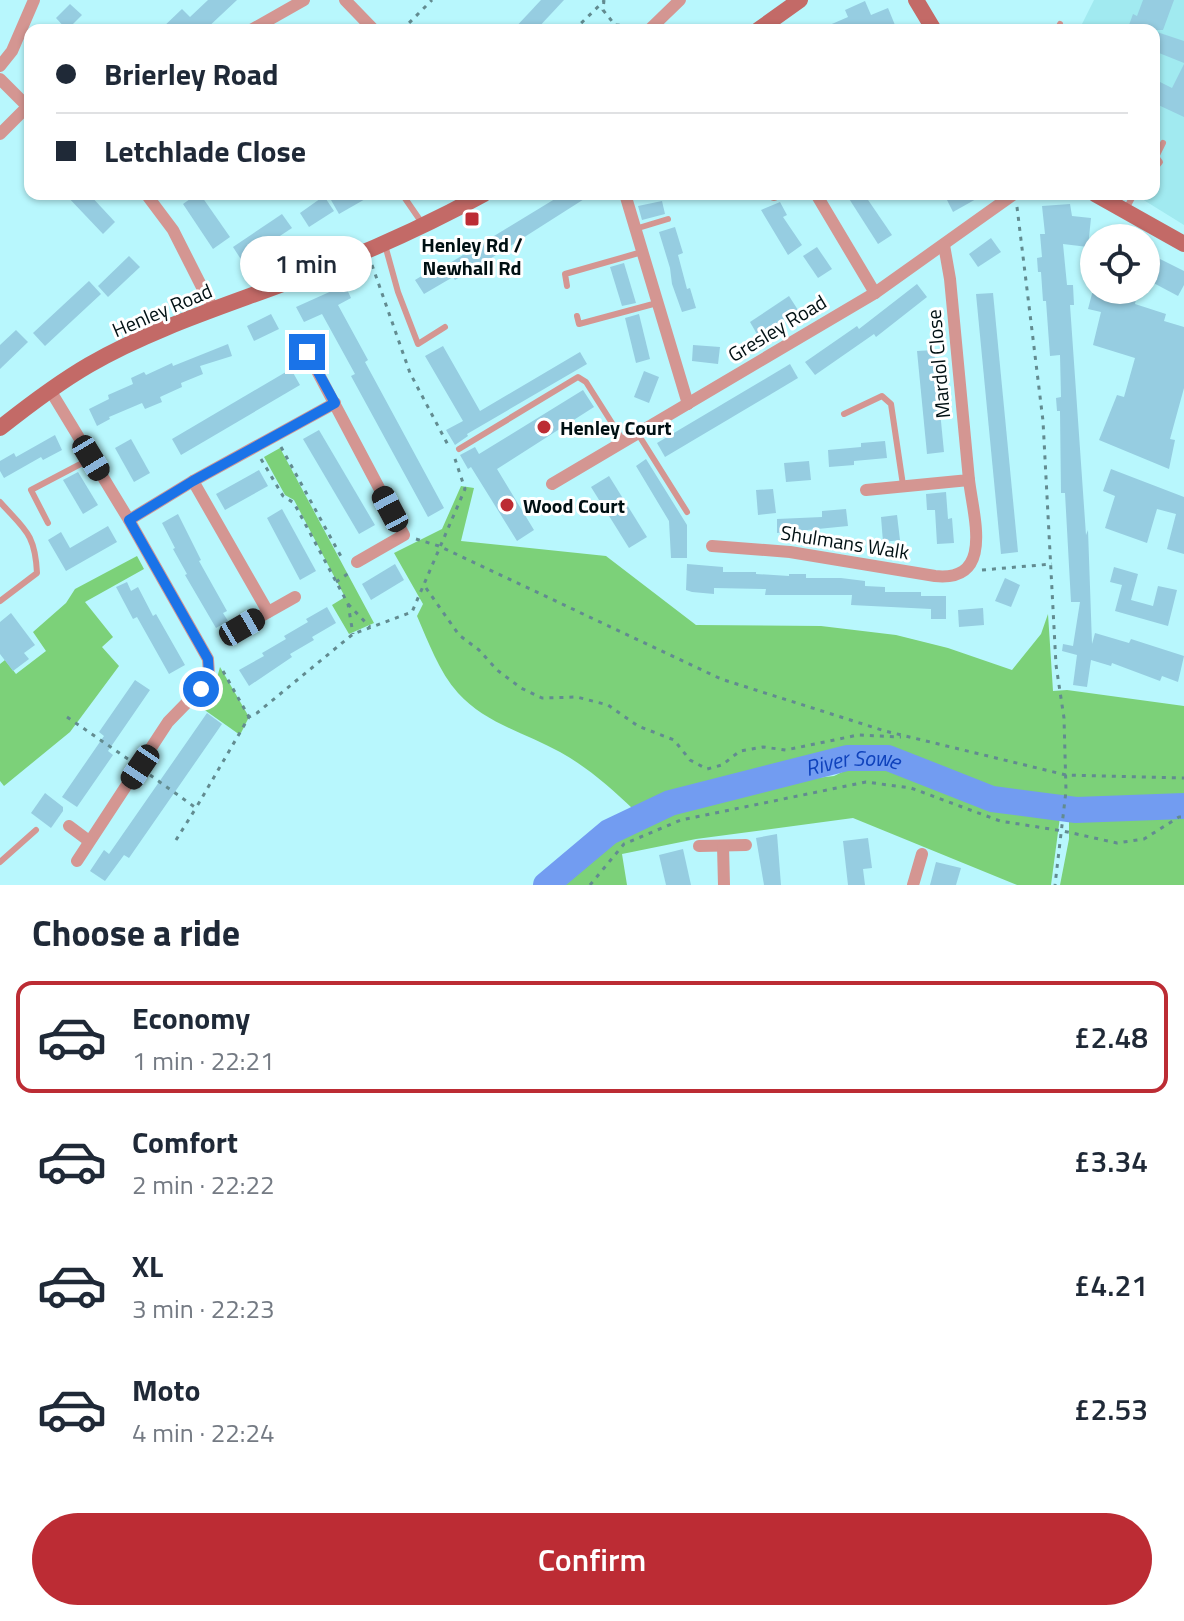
<!DOCTYPE html>
<meta charset="utf-8">
<style>
:root{--surface:#fff;--page:#f2f2f3;--text:#1f2937;--muted:#747a83;--line:#e0e1e3;--accent:#bc2c34}
body{margin:0;font-family:"Titillium Web",sans-serif;background:var(--page);color:var(--text);height:100vh;display:flex;flex-direction:column;font-size:30px;white-space:nowrap}
*{box-sizing:border-box;margin:0}
p{font-size:26px;color:var(--muted)}
.icon{flex:none;width:44px;height:44px;fill:none;stroke:currentColor;stroke-width:2;stroke-linecap:round;stroke-linejoin:round}
.map{position:relative;height:885px;overflow:hidden}
.details{display:flex;flex-direction:column;background:var(--surface);flex:1}
.details>*{flex:none}
.hud{position:absolute;left:24px;top:24px;width:1136px;height:176px;border-radius:16px;box-shadow:0 2px 6px #0004;display:grid;align-content:center;height:176px;padding:0 32px;background:var(--surface)}
.buttons{position:absolute;left:1080px;top:224px;display:grid;gap:16px}
.buttons a{display:grid;place-items:center;width:80px;height:80px;border-radius:50%;background:var(--surface);box-shadow:0 2px 6px #0004;font-size:40px}
.end{position:absolute;width:36px;height:36px;margin:-18px;border:10px solid #1a73e8;background:#fff;box-shadow:0 0 0 4px #fff}
.from{border-radius:50%}
.bubble{position:absolute;height:56px;border-radius:28px;background:var(--surface);box-shadow:0 2px 6px #0004;font-size:26px;font-weight:600;line-height:56px;text-align:center}
.car{position:absolute;width:24px;height:48px;margin:-24px -12px;border-radius:10px;box-shadow:0 0 6px 2px #0007;background:linear-gradient(#222 24%,#8ab4d8 0 40%,#222 0 76%,#8ab4d8 0 86%,#222 0)}
.hud b{display:flex;align-items:center;gap:28px;height:76px;font-size:30px}
.hud b+b{border-top:2px solid var(--line)}
.hud i{width:20px;height:20px;background:var(--text)}
ul{padding:0;list-style:none}
li{display:flex;align-items:center;gap:24px;height:112px;margin:0 16px 12px;padding:0 16px;border:4px solid transparent;border-radius:16px}
li div{flex:1}
li b{display:block;font-size:30px}
li em{font-style:normal;font-weight:600}
li.on{border-color:var(--accent)}
li>.icon{width:72px;height:72px;stroke-width:1.5}
h2{padding:0 32px;font-size:36px;line-height:96px}
.cta{display:flex;gap:16px;margin-top:auto;padding:16px 32px}
.cta a{flex:1;height:92px;border-radius:48px;background:var(--accent);color:#fff;font-size:32px;font-weight:600;line-height:92px;text-align:center}
.map>svg:first-child{display:block}
.built{fill:#a1eaf0}
.green{fill:#7cd179}
.lines{fill:none;stroke-linecap:round;stroke-linejoin:round}
.river{stroke:#729cf1;stroke-width:26}
.building{fill:#96cde1}
.path{stroke:#628b90;stroke-width:3;stroke-dasharray:4 6;stroke-linecap:butt}
.lane{stroke:#d49692;stroke-width:6}
.street{stroke:#d49692;stroke-width:12}
.secondary{stroke:#c36a67;stroke-width:16}
.route{stroke:#1a73e8;stroke-width:10}
.poi-dot{fill:#bc2c34;stroke:#fff;stroke-width:3}
.labels{text-anchor:middle;dominant-baseline:central;stroke-width:6;stroke-linejoin:round;paint-order:stroke}
.poi-label{font-size:20px;font-weight:bold;fill:#001013;stroke:#fff;text-anchor:start}
.street-label{font-size:20px;fill:#001013;stroke:#fff}
.water-label{font-size:22px;font-style:italic;fill:#0f42bc;stroke:#fff}
</style>
<div class="map">
<svg width="1184" height="885" viewBox="0 0 1184 885">
<rect width="100%" height="100%" fill="#b8f7fd"/>
<path class="built" d="M1094,0H1184V225L1134,194H1154V30H1079Z"/>
<g class="green">
<path d="M280,448L374,623L349,634L332,605L345,597L294,500L285,495L264,457Z"/>
<path d="M461,486L474,488L461,541L606,556L696,625L821,626L896,635L948,648L1012,670L1041,634L1048,614L1053,691L1067,690L1184,706V801L1113,804L1057,795L1032,799L994,792L891,749H845L669,794L633,809C610,787 587,767 560,752C525,733 485,723 458,693C439,672 428,641 417,616L423,604L394,553L442,529Z"/>
<path d="M137,556L144,569L85,602L113,637L102,647L119,666L70,732L4,786L0,781V664L5,660L16,674L46,651L33,632L66,603L75,589Z"/>
<path d="M220,667L249,717L240,735L199,706L214,689Z"/>
<path d="M885,763L918,773L1015,814C1030,818 1044,814 1060,817L1051,885H1017L853,818L696,839L622,854L627,885H551L615,837L642,822L684,806L782,782L834,776L859,764Z"/>
<path d="M1184,813V885H1060L1069,839V818L1112,820L1134,815Z"/>
</g>
<g class="lines">
<path class="river" id="s1" d="M546,885L609,832L670,803L847,758H888L992,799L1076,810L1184,806"/>
</g>
<g class="building">
<path d="M208,0H237L205,30H160L182,9L190,17Z"/>
<path d="M541,0H564L536,30H513Z"/>
<path d="M1143,0H1174L1163,30H1143L1129,25L1133,14L1137,16Z"/>
<path d="M865,1L871,15L888,8L897,30H876L874,25L862,30H818L848,17L845,10Z"/>
<path d="M70,4L82,15L67,30L56,18Z"/>
<path d="M1154,31L1184,41V63L1154,51Z"/>
<path d="M1184,64V117L1154,103V79L1172,88Z"/>
<path d="M65,194H89L115,222L103,234Z"/>
<path d="M197,194H200L230,237L213,249L183,204Z"/>
<path d="M342,194H374L339,214L331,200Z"/>
<path d="M563,194H592L485,262L455,280L453,277L424,294L415,280L438,266L440,269Z"/>
<path d="M846,194H864L892,235L878,244Z"/>
<path d="M957,194H985L953,212L947,200Z"/>
<path d="M324,196L334,211L309,227L300,213Z"/>
<path d="M662,201L665,214L642,220L638,206Z"/>
<path d="M780,202L787,215L783,217L802,245L788,255L761,210Z"/>
<path d="M1070,204L1072,216L1091,218L1088,247L1063,244L1067,285H1073L1074,305H1070L1086,535L1088,530L1092,644L1095,633L1129,643L1131,639L1184,656L1178,682L1162,676L1160,681L1112,663L1111,666L1091,660L1087,687L1073,685L1077,655L1062,651L1063,644L1073,646L1080,602H1071L1065,493H1061L1060,411H1057L1056,398L1061,397L1060,355L1050,356L1046,301H1043L1041,272H1038L1037,258L1042,257L1040,234H1045L1042,206Z"/>
<path d="M282,214L292,228L242,261L233,247Z"/>
<path d="M675,227L683,253L678,255L687,289L690,288L696,308L682,312L672,284L670,268L659,232Z"/>
<path d="M991,238L1001,252L978,267L969,254Z"/>
<path d="M817,247L832,269L818,278L803,256Z"/>
<path d="M129,256L140,267L108,297L98,286Z"/>
<path d="M1154,256L1184,271V285L1178,296L1146,279V271Z"/>
<path d="M624,263L636,303L622,306L610,267Z"/>
<path d="M89,281L101,294L45,346L33,333Z"/>
<path d="M917,284L927,297L876,337L874,334L815,375L805,362L857,326L859,329Z"/>
<path d="M345,285L351,298L338,305L368,360L365,362L444,508L428,517L351,376L355,374L322,314L304,322L296,307Z"/>
<path d="M1093,290H1108L1107,293L1136,299L1135,304L1166,314L1164,321L1184,327V388L1170,439L1175,440L1169,469L1099,440L1117,395L1124,397L1135,358L1093,345L1101,312L1088,309Z"/>
<path d="M993,293L1018,552L1001,554L976,294Z"/>
<path d="M789,296L798,310L758,336L750,322Z"/>
<path d="M271,314L279,329L254,341L247,326Z"/>
<path d="M639,314L650,359L636,363L625,318Z"/>
<path d="M16,330L28,342L0,369V345Z"/>
<path d="M228,344L232,356L200,366L203,374L181,383L182,387L160,397L162,402L145,409L142,403L109,417L110,419L97,426L89,409L109,399L108,395L133,384L131,378L144,372L146,375L172,363L173,366Z"/>
<path d="M693,345L720,347L718,364L692,361Z"/>
<path d="M443,346L480,411L580,352L587,364L467,434L468,436L455,445L446,430L463,421L425,356Z"/>
<path d="M934,350L944,452L927,454L917,351Z"/>
<path d="M790,364L798,378L665,457L657,443Z"/>
<path d="M291,369L300,385L181,455L172,439Z"/>
<path d="M644,371L659,377L649,403L634,397Z"/>
<path d="M583,390L594,407L497,469L534,530L517,541L471,467L468,469L460,455L475,447L479,454Z"/>
<path d="M319,430L375,525L359,534L303,439Z"/>
<path d="M55,435L62,450L43,460L41,457L4,478L0,471V461L14,453L16,457Z"/>
<path d="M131,439L150,473L134,482L115,448Z"/>
<path d="M885,441L887,458L854,461V465L829,467L828,450L861,447V443Z"/>
<path d="M646,459L687,525V558H671L669,521L636,466Z"/>
<path d="M809,461L811,480L786,482L784,463Z"/>
<path d="M1111,469L1184,497V554L1167,549L1176,514L1157,509L1147,543L1105,528L1115,496L1103,491Z"/>
<path d="M259,470L268,486L225,510L216,494Z"/>
<path d="M78,472L98,505L83,514L63,480Z"/>
<path d="M609,476L647,537L629,548L591,487Z"/>
<path d="M773,489L776,513L758,515L756,490Z"/>
<path d="M946,492L948,519L952,518L954,543L937,544L935,510H927L926,494Z"/>
<path d="M282,509L316,571L300,580L267,518Z"/>
<path d="M846,509L848,526L777,533V519L822,517V511Z"/>
<path d="M178,514L201,560L199,561L227,611L223,613L228,621L216,628L185,575L187,574L173,549L175,548L162,523Z"/>
<path d="M897,515L900,540L883,542L881,517Z"/>
<path d="M108,526L117,542L66,571L48,540L61,532L70,548Z"/>
<path d="M395,564L404,580L371,600L362,584Z"/>
<path d="M687,564L723,567V572H756V574L789,576V574H806V578H841L865,581V586L885,587V592H921V596H946V619H931V609L851,605L852,595H765L766,589L714,588V594L692,592L686,590Z"/>
<path d="M1114,567L1138,574L1131,600L1153,606L1158,586L1177,590L1168,626L1115,611L1122,585L1110,582Z"/>
<path d="M1005,578L1020,585L1011,607L995,601Z"/>
<path d="M127,582L131,591L138,587L153,616L156,614L185,665L169,674L137,617L133,619L116,587Z"/>
<path d="M327,607L336,623L312,637L314,640L290,654L292,657L249,686L239,670L264,656L262,653L286,639L284,636L308,622L306,619Z"/>
<path d="M983,608L984,625L959,627L958,610Z"/>
<path d="M11,613L35,645L24,653L29,659L13,671L0,654V622Z"/>
<path d="M135,680L150,690L108,751L113,755L77,807L62,797L104,736L99,732Z"/>
<path d="M207,713L222,724L129,858L124,855L105,881L90,871L104,850L109,854Z"/>
<path d="M45,793L63,807V811L51,828L31,813Z"/>
<path d="M777,834L781,885H764L756,838Z"/>
<path d="M868,838L872,868L863,869L865,885H848L843,841Z"/>
<path d="M683,849L691,885H666L659,855Z"/>
<path d="M936,862L961,868L956,885H930Z"/>
</g>
<g class="lines">
<g class="path">
<path d="M604,0L603,10L615,25L639,26"/>
<path d="M402,30L432,0"/>
<path d="M574,30L604,1"/>
<path d="M1017,207L1043,421L1056,665L1064,718L1066,791L1055,885"/>
<path d="M372,265L410,373L448,445"/>
<path d="M281,447L343,560"/>
<path d="M261,459L283,496L294,503L348,604L353,634"/>
<path d="M416,539L439,546L721,679L885,731L1066,775L1184,778"/>
<path d="M982,570L1052,564"/>
<path d="M336,582L349,573"/>
<path d="M426,588L459,635L479,650L497,670L521,688L542,698L577,697L608,705L638,726L674,740L690,760L707,769L722,765L740,751L763,747L786,750L858,735L901,737"/>
<path d="M348,604L370,627"/>
<path d="M223,671L249,717"/>
<path d="M67,717L128,759"/>
<path d="M150,775L196,808L249,717L257,713L353,634L412,612L465,489L455,459"/>
<path d="M176,840L196,808"/>
<path d="M590,885L624,844L681,820L866,782L911,788L1000,821L1063,831L1117,843L1144,839L1179,817H1184"/>
</g>
<g class="lane">
<path d="M1057,30L1060,24"/>
<path d="M1154,154L1160,162L1154,169"/>
<path d="M1157,155L1163,143"/>
<path d="M402,194L422,223"/>
<path d="M1125,211L1134,194"/>
<path d="M635,229L668,219"/>
<path d="M385,245L398,292L418,344L445,327"/>
<path d="M567,286L565,274L642,252"/>
<path d="M577,316L579,324L657,303"/>
<path d="M844,414L882,396L891,404L903,485"/>
<path d="M638,434L687,512"/>
<path d="M459,449L578,377L586,382L624,442"/>
<path d="M0,502C25,530 35,533 37,573L0,601"/>
<path d="M48,523L31,490L90,459"/>
<path d="M0,862L36,830"/>
</g>
<g class="street">
<path d="M345,0L374,30"/>
<path d="M251,30L304,0"/>
<path d="M649,30L680,0"/>
<path d="M0,66L12,51L34,0"/>
<path d="M0,79L30,109"/>
<path d="M0,134L27,107"/>
<path d="M146,194L173,230L213,309"/>
<path d="M625,194L688,404"/>
<path d="M816,194L875,293"/>
<path d="M774,195L775,194"/>
<path d="M307,352L404,535L357,562"/>
<path d="M50,390L129,520L208,659L209,675L206,683L168,722L77,861"/>
<path d="M193,481L268,612"/>
<path d="M552,484L875,293L1014,194"/>
<path d="M866,490L969,480L950,279L944,245"/>
<path d="M129,520L193,481L335,403"/>
<path d="M712,546L790,552L935,576C995,582 973,516 969,480"/>
<path d="M242,627L295,597"/>
<path d="M69,826L89,841"/>
<path d="M699,846L746,845"/>
<path d="M723,846L724,885"/>
<path d="M913,885L922,854"/>
</g>
<g class="secondary">
<path d="M916,0L934,30"/>
<path d="M758,30L800,0"/>
<path d="M1095,194L1184,244"/>
<path d="M0,428C29,405 58,383 89,365C153,328 228,305 296,279C361,255 424,227 484,194"/>
</g>
</g>
<g class="lines">
<path class="route" d="M201,689L209,675L208,659L129,520L193,481L335,403L307,352"/>
</g>
<g class="poi-dot">
<rect x="464" y="211" width="16" height="16" rx="4"/>
<circle cx="544" cy="427" r="8"/>
<circle cx="507" cy="505" r="8"/>
</g>
<g class="labels">
<g class="poi-label">
<text x="472" y="244" text-anchor="middle">Henley Rd /<tspan x="472" dy="23">Newhall Rd</tspan></text>
<text x="560" y="427">Henley Court</text>
<text x="523" y="505">Wood Court</text>
</g>
<g class="street-label">
<text transform="translate(162 310) rotate(-23)">Henley Road</text>
<text transform="translate(777 328) rotate(-31)">Gresley Road</text>
<text transform="translate(938 364) rotate(-95)">Mardol Close</text>
<text transform="translate(845 542) rotate(9)">Shulmans Walk</text>
</g>
<g class="water-label">
<text stroke="none"><textPath href="#s1" startOffset="338">River Sowe</textPath></text>
</g>
</g>
</svg>
<div class="buttons">
<a><svg class="icon" aria-label="locate" viewBox="0 0 24 24"><circle cx="12" cy="12" r="6"/><path d="M12 2v4M12 18v4M2 12h4M18 12h4"/></svg></a>
</div>
<i class="end from" style="left:201px;top:689px"></i>
<i class="end" style="left:307px;top:352px"></i>
<div class="bubble" style="left:240px;top:236px;width:132px">1 min</div>
<i class="car" style="left:91px;top:458px;rotate:149deg"></i>
<i class="car" style="left:390px;top:509px;rotate:332deg"></i>
<i class="car" style="left:242px;top:627px;rotate:60deg"></i>
<i class="car" style="left:140px;top:767px;rotate:214deg"></i>
<div class="hud">
<b><i class="from"></i>Brierley Road</b>
<b><i></i>Letchlade Close</b>
</div>
</div>
<section class="details">
<h2>Choose a ride</h2>
<ul>
<li class="on"><svg class="icon" aria-label="car" viewBox="0 0 24 24"><path d="M5 17H2v-5l4-1 3-4h7l3 4 3 1v5h-3M9 17h6M6 11h13"/><circle cx="7" cy="17" r="2"/><circle cx="17" cy="17" r="2"/></svg><div><b>Economy</b><p>1 min · 22:21</p></div><em>£2.48</em></li>
<li><svg class="icon" aria-label="car" viewBox="0 0 24 24"><path d="M5 17H2v-5l4-1 3-4h7l3 4 3 1v5h-3M9 17h6M6 11h13"/><circle cx="7" cy="17" r="2"/><circle cx="17" cy="17" r="2"/></svg><div><b>Comfort</b><p>2 min · 22:22</p></div><em>£3.34</em></li>
<li><svg class="icon" aria-label="car" viewBox="0 0 24 24"><path d="M5 17H2v-5l4-1 3-4h7l3 4 3 1v5h-3M9 17h6M6 11h13"/><circle cx="7" cy="17" r="2"/><circle cx="17" cy="17" r="2"/></svg><div><b>XL</b><p>3 min · 22:23</p></div><em>£4.21</em></li>
<li><svg class="icon" aria-label="car" viewBox="0 0 24 24"><path d="M5 17H2v-5l4-1 3-4h7l3 4 3 1v5h-3M9 17h6M6 11h13"/><circle cx="7" cy="17" r="2"/><circle cx="17" cy="17" r="2"/></svg><div><b>Moto</b><p>4 min · 22:24</p></div><em>£2.53</em></li>
</ul>
<div class="cta"><a>Confirm</a></div>
</section>
